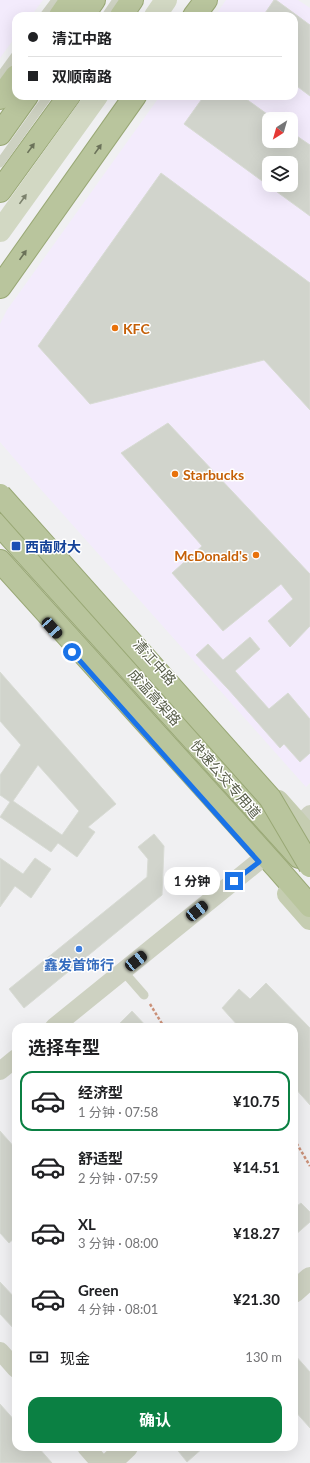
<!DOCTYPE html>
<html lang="zh">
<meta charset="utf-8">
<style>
:root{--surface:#fff;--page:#f2f2f2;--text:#202124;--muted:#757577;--line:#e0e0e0;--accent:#0b8043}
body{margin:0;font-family:Lato,"Noto Sans SC",sans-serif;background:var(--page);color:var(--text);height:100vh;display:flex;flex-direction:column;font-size:15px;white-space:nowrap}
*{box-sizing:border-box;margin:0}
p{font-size:13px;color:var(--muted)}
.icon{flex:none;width:22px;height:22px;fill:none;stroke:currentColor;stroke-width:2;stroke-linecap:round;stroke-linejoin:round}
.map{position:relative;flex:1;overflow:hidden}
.side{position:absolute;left:12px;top:1023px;width:286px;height:428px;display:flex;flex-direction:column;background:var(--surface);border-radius:12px;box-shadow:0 4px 16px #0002}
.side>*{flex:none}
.guide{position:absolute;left:12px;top:12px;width:286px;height:88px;border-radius:12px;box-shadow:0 4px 16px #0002;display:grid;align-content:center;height:88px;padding:0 16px;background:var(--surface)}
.needle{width:26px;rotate:217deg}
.controls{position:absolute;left:262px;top:112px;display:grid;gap:8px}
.controls a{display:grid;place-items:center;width:36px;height:36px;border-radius:8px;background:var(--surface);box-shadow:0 4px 16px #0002;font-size:20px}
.end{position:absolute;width:18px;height:18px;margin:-9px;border:5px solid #1a73e8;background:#fff;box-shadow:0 0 0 2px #fff}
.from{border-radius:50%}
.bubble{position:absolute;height:28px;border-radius:12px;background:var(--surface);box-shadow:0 4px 16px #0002;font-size:13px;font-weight:700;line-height:28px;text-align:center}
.car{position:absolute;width:12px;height:24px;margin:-12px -6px;border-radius:5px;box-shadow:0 0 3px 1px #0007;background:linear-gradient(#222 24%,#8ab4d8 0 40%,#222 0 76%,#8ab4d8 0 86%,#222 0)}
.guide b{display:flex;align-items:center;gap:14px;height:38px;font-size:15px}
.guide b+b{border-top:1px solid var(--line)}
.guide i{width:10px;height:10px;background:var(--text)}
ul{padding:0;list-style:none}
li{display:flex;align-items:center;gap:12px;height:60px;margin:0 8px 6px;padding:0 8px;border:2px solid transparent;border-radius:12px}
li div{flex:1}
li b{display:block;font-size:15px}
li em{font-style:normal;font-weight:700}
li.current{border-color:var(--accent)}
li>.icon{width:36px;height:36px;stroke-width:1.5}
h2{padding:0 16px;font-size:18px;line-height:48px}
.pay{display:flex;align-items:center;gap:10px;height:44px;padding:0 16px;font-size:15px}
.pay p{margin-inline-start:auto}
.cta{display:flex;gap:8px;margin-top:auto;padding:8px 16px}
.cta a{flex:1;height:46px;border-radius:12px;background:var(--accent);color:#fff;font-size:16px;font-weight:700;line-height:46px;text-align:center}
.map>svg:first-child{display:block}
.commercial{fill:#f3ebfc;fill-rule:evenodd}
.building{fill:#d1d4cc;stroke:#d8dbd4;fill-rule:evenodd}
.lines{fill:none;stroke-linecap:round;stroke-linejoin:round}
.trunk-casing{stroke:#99a875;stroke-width:24}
.path{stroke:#cb9179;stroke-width:2.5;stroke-dasharray:3 2;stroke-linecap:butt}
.service{stroke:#cdd1c1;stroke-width:9}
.minor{stroke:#cdd1c1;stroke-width:18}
.tertiary{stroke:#cdd1c1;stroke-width:22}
.secondary{stroke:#d2d8c3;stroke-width:22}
.primary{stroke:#c5cdb1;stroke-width:22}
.trunk{stroke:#b9c59d;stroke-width:22}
.trunk-bridge-casing{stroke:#99a875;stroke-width:24;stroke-linecap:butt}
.trunk-bridge{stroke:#b9c59d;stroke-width:22}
.oneway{fill:#6b7259}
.oneway2{fill:#7c826d}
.route{stroke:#1a73e8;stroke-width:5}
.food-dot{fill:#e8710a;stroke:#fff;stroke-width:1.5}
.transit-dot{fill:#1a4fb4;stroke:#fff;stroke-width:1.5}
.shop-dot{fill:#3f7fe0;stroke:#fff;stroke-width:1.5}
.labels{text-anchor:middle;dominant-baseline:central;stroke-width:3;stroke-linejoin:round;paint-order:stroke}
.food-label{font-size:14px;font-weight:bold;fill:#c56008;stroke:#fff;text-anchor:start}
.transit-label{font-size:14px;font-weight:bold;fill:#164399;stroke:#fff;text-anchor:start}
.street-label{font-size:14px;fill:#575d48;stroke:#fff}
.shop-label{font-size:14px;font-weight:bold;fill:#366cbe;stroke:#fff}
</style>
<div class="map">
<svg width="310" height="1463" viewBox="0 0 310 1463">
<rect width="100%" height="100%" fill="#f0f0f2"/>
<g class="commercial">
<path d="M0,0H43L31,16H16V36L0,58Z"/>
<path d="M226,0H298L310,8V783L306,787L37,485L0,442V324L7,310L160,96H294V16H215ZM269,119H291V141H269ZM269,163H291V185H269Z"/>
</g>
<g class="building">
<path d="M274,0H276L310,25V96L294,84V16H263Z"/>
<path d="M204,96H242L274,119H269V141H291V132L310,145V216L184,124ZM269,163H291V185H269Z"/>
<path d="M161,173L310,283V410L264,360L90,404L38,346Z"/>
<path d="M168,423L310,574V626L290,647L268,621L293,599L281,584L223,631L172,573L202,546L121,453Z"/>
<path d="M250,637L260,649L235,671L269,709L288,693L310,719V753L300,762L284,744L280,748L228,689L196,655L208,644L223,660Z"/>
<path d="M0,672L116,804L88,827L95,832L77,857L58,843L51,852L0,817L10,802L0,795V775L21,745L0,721ZM38,765L79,811L62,835L13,801Z"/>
<path d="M154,834L164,846L162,895L24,1008L9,989L147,877L148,859L138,847Z"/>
<path d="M0,858L23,874L35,858L51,869L31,898L15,886L0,907Z"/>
<path d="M266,983L310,1028V1105L294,1087V1027H239L222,1008L239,989L250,999Z"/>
<path d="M132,1011L147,1027H116Z"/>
<path d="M0,1131L16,1149V1237L9,1243L0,1233Z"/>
<path d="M301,1203L310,1212V1222L294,1236V1208Z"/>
<path d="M0,1282L16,1299V1331L0,1314Z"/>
<path d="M294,1354L310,1372V1428L294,1410Z"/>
<path d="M0,1404L16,1422V1447H38L52,1463H0Z"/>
<path d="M175,1447H204L187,1462Z"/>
</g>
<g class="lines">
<defs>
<g id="trunk">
<path d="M60,16L71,0"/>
<path d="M83,16L94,0"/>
<path d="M121,16L132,0"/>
<path d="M194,16L206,0"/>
<path d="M0,98L16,76"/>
<path d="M0,134L27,96"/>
<path d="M0,191L69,96"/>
<path d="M0,287L135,96"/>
<path d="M0,525L299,857"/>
<path d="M0,561L277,868L310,906"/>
</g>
</defs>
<use href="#trunk" class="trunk-casing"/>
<g class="path">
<path d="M150,1004L164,1027"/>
<path d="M294,1139L310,1166"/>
</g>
<g class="service">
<path d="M44,16L56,0"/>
<path d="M106,16L117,0"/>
<path d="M0,77L16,55"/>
<path d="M0,163L48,96"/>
<path d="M123,971L144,995"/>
</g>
<g class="minor">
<path d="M299,825L310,814"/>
<path d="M54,1027L259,861"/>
<path d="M0,1071L16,1058"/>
<path d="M0,1351L16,1369"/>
<path d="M86,1447L100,1463"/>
</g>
<g class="tertiary">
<path d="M294,1292L310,1278"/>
<path d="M110,1463L127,1447"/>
</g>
<g class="secondary">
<path d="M155,16L166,0"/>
<path d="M0,231L97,96"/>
</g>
<g class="primary">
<path d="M278,801L310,837"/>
<path d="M288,894L310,919"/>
</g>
<use href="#trunk" class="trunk"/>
<defs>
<path id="trunk-bridge" d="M0,495L270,798L310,866"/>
</defs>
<use href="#trunk-bridge" class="trunk-bridge-casing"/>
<use href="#trunk-bridge" class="trunk-bridge"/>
</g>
<defs><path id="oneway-solid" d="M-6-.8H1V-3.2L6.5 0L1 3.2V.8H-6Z"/></defs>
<g class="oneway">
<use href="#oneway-solid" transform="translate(31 148) rotate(-54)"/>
<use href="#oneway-solid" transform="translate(98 149) rotate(-55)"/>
<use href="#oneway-solid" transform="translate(23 255) rotate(-55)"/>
</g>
<use class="oneway2" href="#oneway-solid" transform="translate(23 199) rotate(-54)"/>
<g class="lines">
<path class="route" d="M72,652L259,862L234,881"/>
</g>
<g class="food-dot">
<circle cx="115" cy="328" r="4"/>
<circle cx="175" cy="474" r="4"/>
<circle cx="256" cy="555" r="4"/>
</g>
<rect class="transit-dot" x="11" y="541" width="10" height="10" rx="2"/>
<circle class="shop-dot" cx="79" cy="949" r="4"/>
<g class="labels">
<g class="food-label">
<text x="123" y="328">KFC</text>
<text x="183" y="474">Starbucks</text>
<text x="248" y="555" text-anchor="end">McDonald's</text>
</g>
<g class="transit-label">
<text x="25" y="546">西南财大</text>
</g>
<g class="street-label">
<text transform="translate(155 662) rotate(48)">清江中路</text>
<text transform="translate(155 697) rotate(48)">成温高架路</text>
<text transform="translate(226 779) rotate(49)">快速公交专用道</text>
</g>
<g class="shop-label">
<text x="79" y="964">鑫发首饰行</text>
</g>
</g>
</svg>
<div class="controls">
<a><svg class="needle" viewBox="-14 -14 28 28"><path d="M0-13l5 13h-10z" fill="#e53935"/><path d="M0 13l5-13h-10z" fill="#757577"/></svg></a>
<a><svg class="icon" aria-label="layers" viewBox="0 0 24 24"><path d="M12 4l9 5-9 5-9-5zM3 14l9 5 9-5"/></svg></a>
</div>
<i class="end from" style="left:72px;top:652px"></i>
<i class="end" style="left:234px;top:881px"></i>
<div class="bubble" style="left:164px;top:867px;width:56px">1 分钟</div>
<i class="car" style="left:52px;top:628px;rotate:138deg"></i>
<i class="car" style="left:197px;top:911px;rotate:51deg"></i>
<i class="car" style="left:136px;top:961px;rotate:51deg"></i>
<div class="guide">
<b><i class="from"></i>清江中路</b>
<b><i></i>双顺南路</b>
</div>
<section class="side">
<h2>选择车型</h2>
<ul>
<li class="current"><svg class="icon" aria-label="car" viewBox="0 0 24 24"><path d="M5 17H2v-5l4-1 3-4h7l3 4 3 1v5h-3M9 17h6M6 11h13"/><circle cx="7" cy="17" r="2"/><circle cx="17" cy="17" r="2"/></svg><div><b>经济型</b><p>1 分钟 · 07:58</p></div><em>¥10.75</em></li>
<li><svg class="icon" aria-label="car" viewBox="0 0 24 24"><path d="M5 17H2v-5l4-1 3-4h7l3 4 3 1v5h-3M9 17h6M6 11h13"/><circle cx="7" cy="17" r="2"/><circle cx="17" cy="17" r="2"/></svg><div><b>舒适型</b><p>2 分钟 · 07:59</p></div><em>¥14.51</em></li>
<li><svg class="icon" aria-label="car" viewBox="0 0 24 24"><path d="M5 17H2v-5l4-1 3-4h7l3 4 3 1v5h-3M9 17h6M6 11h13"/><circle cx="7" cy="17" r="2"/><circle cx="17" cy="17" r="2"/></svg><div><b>XL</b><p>3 分钟 · 08:00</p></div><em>¥18.27</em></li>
<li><svg class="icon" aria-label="car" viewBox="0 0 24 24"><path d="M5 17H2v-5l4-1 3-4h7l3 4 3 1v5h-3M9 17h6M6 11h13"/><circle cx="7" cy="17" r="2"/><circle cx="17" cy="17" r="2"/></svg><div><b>Green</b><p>4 分钟 · 08:01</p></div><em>¥21.30</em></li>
</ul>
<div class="pay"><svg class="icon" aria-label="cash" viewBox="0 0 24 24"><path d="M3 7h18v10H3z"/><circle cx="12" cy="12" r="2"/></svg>现金<p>130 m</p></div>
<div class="cta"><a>确认</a></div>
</section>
</div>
